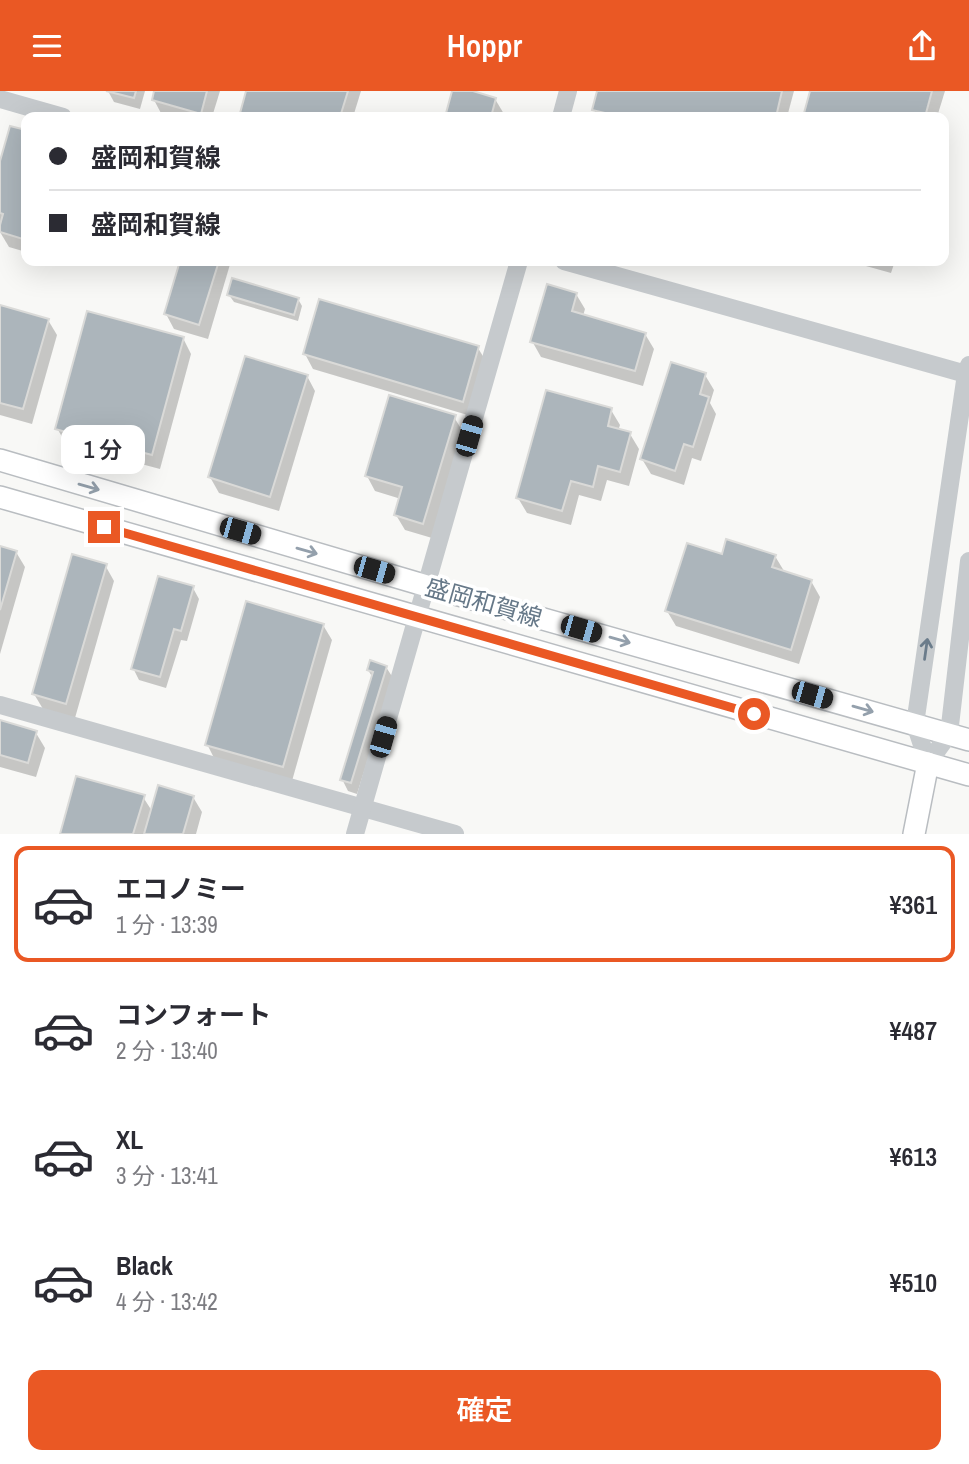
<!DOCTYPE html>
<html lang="ja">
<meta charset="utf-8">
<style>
:root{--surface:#fff;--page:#f2f2f3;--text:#2b2b33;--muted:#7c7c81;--line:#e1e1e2;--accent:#ea5824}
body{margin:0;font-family:"Archivo Narrow","Noto Sans JP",sans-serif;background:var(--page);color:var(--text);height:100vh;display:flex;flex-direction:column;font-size:26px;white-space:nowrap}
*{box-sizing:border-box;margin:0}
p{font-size:23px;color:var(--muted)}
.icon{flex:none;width:38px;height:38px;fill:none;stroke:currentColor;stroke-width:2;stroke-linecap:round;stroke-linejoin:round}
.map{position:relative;height:743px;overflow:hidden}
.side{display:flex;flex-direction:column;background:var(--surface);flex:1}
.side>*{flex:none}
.banner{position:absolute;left:21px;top:21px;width:928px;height:154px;border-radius:14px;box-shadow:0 7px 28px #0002;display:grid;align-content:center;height:154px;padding:0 28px;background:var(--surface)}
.end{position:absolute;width:32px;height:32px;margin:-16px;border:9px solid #ea5824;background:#fff;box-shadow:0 0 0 4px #fff}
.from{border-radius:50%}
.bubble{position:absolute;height:49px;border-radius:14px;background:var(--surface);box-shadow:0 7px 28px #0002;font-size:23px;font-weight:600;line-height:49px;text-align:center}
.car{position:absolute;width:21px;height:42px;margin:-21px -10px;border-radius:9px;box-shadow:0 0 5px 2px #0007;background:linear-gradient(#222 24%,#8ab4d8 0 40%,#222 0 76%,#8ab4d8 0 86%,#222 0)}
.banner b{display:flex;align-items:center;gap:24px;height:66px;font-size:26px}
.banner b+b{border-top:2px solid var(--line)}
.banner i{width:18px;height:18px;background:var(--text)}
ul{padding:12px 0 0;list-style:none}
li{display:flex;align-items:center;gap:21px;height:116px;margin:0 14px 10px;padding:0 14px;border:4px solid transparent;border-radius:14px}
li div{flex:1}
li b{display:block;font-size:26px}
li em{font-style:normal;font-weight:600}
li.current{border-color:var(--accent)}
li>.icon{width:63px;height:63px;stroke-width:1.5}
.action{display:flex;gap:14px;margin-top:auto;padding:14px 28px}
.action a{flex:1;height:80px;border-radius:14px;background:var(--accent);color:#fff;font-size:28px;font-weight:600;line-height:80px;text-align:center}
header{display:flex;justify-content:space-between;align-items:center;height:91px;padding:0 28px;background:var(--accent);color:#fff;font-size:32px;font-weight:600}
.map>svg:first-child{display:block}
.shadow{fill:#0003}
.building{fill:#acb5bb;stroke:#dadad8;stroke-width:2}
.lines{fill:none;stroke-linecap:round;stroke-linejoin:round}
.major-casing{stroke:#b9bdc1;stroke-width:24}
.minor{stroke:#c6cacd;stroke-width:18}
.major{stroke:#fff;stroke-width:21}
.oneway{stroke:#94a0ac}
.oneway2{stroke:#6b7c8b}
.route{stroke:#ea5824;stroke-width:9}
.labels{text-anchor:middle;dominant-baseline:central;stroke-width:7;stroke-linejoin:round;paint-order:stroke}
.street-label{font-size:24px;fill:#667888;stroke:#fff}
</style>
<header><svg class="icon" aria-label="menu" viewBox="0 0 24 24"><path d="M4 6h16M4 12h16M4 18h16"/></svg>Hoppr<svg class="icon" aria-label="share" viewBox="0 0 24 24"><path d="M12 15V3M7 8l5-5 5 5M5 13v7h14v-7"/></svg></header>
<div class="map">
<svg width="969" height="743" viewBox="0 0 969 743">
<rect width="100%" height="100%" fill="#f8f8f6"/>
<g class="shadow">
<path d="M108,0H145L140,18L114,11Z"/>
<path d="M156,0H220L212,26H169L162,24L154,9Z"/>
<path d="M248,0H361L353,26H241Z"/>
<path d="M454,0H467L495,8L504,23L503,26H447Z"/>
<path d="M599,0H794L787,26H599L594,19Z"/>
<path d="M812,0H945L937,26H804Z"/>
<path d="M11,37L26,41V161L9,156L0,141V77Z"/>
<path d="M182,170H231L208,248L174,238L166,223Z"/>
<path d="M848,170H895L891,182Z"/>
<path d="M576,203L585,218L583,225L645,243L654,258L643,295L541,266L532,250Z"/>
<path d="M229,204L298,208L302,215L298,230L234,211Z"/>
<path d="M0,216L48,229L57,244L32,333L0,324Z"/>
<path d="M183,247L191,263L160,378L66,353L57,337Z"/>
<path d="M478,257L487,272L471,325L313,278L305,263Z"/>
<path d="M705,284L714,299L710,312L716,323L701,370L692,367L684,394L651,383L642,368Z"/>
<path d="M307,285L315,300L279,420L219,402L210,386Z"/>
<path d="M611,319L620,334L618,340L630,343L639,358L629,395L607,389L601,410L579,404L571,434L527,422L518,407Z"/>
<path d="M454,326L463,341L432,447L405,439L396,424L401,408L375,400L367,385Z"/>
<path d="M0,457L16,461L25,476L0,563Z"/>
<path d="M723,465H775L784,480L811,490L820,506L799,573L676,535L667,520Z"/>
<path d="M105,474L114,490L75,627L43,618L34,603Z"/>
<path d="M193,497L199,508L187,550L181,549L166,597L139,589L133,577Z"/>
<path d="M323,534L332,549L292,690L215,669L207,653Z"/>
<path d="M386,576L393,587L357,703L348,700L342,688L373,587L368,579Z"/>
<path d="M0,631L36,642L45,657L36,686L0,676Z"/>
<path d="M143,706L152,720L193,706L202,721L196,743H61Z"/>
</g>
<g class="building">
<path d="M106,0H136L134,7Z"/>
<path d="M154,0H207L201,23L152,9Z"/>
<path d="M246,0H348L340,26H239Z"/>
<path d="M452,0H473L496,7L491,26H445Z"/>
<path d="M597,0H782L776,26H622L592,19Z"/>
<path d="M810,0H932L925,26H803Z"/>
<path d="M10,35L26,39V149L0,141V134L3,123L0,122V70Z"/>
<path d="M180,170H219L199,234L164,223Z"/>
<path d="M232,187L299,207L294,224L227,204Z"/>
<path d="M547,193L577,202L572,220L646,242L635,280L530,251Z"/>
<path d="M319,208L479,255L463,311L303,263Z"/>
<path d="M0,214L49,228L23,318L0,312Z"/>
<path d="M87,220L184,246L152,364L55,338Z"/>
<path d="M245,265L308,284L270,406L208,386Z"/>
<path d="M671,271L706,282L700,303L709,306L693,356L684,353L675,380L640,368Z"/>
<path d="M546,299L612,317L608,335L631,341L620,381L598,375L593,396L571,390L562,420L516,407Z"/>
<path d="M389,304L456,324L423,433L394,424L402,396L365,385Z"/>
<path d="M726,448L776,464L772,476L812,489L791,559L665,520L687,452L722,463Z"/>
<path d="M0,455L17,460L0,519Z"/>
<path d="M72,463L107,473L66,613L32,603Z"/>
<path d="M158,485L194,495L181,540L174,538L160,586L131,578Z"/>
<path d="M246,510L324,533L283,676L205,654Z"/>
<path d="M370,569L387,575L351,692L340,689L373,581L367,579Z"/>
<path d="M0,629L37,640L28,672L0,664Z"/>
<path d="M76,685L145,704L133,743H60Z"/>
<path d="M158,694L194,705L183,743H144Z"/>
</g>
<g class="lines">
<defs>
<g id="major">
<path d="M0,369L427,495L969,649"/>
<path d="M0,406L969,684"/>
<path d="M914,743L928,672"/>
</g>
</defs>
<use href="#major" class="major-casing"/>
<g class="minor">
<path d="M0,8L63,26"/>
<path d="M561,26L568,0"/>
<path d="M564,170L966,283"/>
<path d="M0,614L455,743"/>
<path d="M928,672L915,633L966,283L969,274"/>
<path d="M928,672L949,643L969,470"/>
<path d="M355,743L519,170"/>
</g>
<use href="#major" class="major"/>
</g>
<defs><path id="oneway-shaft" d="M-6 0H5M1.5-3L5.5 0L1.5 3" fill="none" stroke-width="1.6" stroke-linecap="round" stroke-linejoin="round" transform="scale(1.75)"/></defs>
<g class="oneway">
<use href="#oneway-shaft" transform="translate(89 396) rotate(16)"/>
<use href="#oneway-shaft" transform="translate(307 460) rotate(16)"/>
<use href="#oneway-shaft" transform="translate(620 549) rotate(16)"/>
<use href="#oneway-shaft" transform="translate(863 618) rotate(16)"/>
</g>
<use class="oneway2" href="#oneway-shaft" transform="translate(926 558) rotate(-82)"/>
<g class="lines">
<path class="route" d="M104,436L754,623"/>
</g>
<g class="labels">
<g class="street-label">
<text transform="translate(484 511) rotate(16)">盛岡和賀線</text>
</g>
</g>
</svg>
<i class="end from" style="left:754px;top:623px"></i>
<i class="end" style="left:104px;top:436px"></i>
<div class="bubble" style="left:61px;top:334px;width:84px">1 分</div>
<i class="car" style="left:469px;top:345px;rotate:16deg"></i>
<i class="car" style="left:240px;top:440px;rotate:106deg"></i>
<i class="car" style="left:374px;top:479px;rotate:106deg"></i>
<i class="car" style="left:581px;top:538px;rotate:106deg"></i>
<i class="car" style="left:812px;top:604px;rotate:106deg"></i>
<i class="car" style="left:383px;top:646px;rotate:16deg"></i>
<div class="banner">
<b><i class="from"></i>盛岡和賀線</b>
<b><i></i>盛岡和賀線</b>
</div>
</div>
<section class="side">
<ul>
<li class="current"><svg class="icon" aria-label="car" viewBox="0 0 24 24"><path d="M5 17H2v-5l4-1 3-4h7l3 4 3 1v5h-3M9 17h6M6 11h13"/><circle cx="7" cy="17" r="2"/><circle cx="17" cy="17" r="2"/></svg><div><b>エコノミー</b><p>1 分 · 13:39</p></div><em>¥361</em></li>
<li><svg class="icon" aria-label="car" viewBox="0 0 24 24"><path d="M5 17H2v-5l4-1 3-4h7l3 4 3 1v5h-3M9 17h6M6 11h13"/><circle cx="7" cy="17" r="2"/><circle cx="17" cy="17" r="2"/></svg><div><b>コンフォート</b><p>2 分 · 13:40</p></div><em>¥487</em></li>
<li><svg class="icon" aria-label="car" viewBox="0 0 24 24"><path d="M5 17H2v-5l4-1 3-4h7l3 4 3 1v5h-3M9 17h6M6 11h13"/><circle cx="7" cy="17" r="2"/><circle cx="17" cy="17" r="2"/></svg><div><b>XL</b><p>3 分 · 13:41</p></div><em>¥613</em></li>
<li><svg class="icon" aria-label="car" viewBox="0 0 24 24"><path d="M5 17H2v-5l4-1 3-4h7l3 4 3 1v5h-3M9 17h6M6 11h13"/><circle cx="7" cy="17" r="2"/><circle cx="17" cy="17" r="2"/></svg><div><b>Black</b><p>4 分 · 13:42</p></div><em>¥510</em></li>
</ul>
<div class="action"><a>確定</a></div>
</section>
